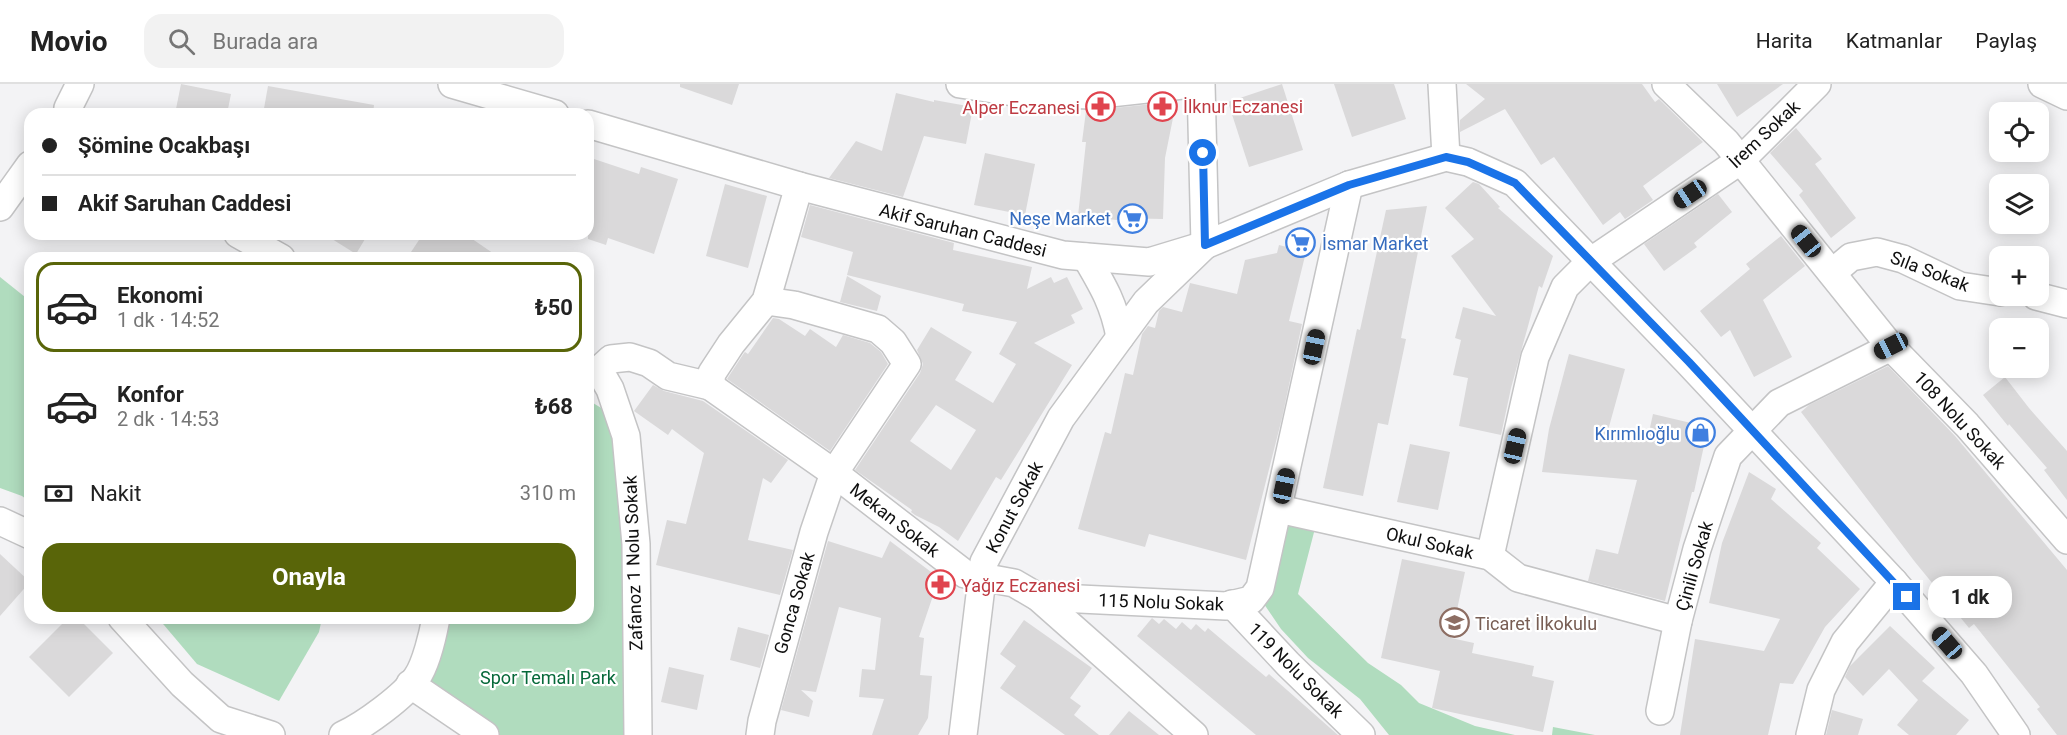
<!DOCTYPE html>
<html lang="tr">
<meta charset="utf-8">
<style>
:root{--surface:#fff;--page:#f2f2f2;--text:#222;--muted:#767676;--line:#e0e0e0;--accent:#596509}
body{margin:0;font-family:Roboto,sans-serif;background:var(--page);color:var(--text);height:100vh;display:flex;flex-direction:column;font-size:22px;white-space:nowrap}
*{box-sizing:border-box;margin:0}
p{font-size:20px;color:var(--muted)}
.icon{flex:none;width:33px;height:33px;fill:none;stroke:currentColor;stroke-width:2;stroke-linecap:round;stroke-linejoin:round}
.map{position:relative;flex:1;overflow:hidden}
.details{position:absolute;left:24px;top:168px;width:570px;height:372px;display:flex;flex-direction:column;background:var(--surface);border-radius:18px;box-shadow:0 3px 15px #0003}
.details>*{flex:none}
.top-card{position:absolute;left:24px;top:24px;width:570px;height:132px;border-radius:18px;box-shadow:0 3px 15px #0003;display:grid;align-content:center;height:132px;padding:0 18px;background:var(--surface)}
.buttons{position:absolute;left:1989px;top:18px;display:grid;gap:12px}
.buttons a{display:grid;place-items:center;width:60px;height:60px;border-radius:12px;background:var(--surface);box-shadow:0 3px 15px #0003;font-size:30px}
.end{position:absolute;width:27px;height:27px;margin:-14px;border:8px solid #1a73e8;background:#fff;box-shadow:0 0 0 3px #fff}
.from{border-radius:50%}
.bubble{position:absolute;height:42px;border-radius:18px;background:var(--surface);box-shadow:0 3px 15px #0003;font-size:20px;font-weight:700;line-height:42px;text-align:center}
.car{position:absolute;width:18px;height:36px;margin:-18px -9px;border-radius:8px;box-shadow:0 0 4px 2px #0007;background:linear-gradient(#222 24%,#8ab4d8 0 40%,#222 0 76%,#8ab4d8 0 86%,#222 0)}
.top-card b{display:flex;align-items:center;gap:21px;height:57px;font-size:22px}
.top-card b+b{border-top:2px solid var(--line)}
.top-card i{width:15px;height:15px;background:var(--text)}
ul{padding:10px 0 0;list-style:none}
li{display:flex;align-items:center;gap:18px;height:90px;margin:0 12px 9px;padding:0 6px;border:3px solid transparent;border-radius:18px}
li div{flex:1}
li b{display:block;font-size:22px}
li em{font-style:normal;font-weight:700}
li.selected{border-color:var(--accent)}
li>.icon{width:54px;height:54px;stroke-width:1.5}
.pay{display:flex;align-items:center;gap:15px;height:66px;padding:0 18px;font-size:22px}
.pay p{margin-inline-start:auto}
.cta{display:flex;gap:12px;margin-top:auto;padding:12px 18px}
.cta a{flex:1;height:69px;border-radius:18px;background:var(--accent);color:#fff;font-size:24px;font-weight:700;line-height:69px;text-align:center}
header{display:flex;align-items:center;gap:36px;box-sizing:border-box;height:84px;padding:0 30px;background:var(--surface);border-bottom:2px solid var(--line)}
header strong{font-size:28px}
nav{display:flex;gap:33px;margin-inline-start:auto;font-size:21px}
.search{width:420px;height:54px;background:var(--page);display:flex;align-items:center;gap:15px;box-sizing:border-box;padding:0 21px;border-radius:18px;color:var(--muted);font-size:22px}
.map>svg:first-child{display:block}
.green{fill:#b0dcbe}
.building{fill:#dad9da;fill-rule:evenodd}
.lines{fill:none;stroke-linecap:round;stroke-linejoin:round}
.minor-casing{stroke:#c4c4c5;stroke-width:30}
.minor{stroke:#fff;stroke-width:27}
.route{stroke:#1a73e8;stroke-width:8}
.labels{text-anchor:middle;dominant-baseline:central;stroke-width:4.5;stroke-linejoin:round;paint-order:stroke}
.health-label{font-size:18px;fill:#be3a42;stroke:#fff;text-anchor:start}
.street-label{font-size:18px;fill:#0f0f0f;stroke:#fff}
.shop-label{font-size:18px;fill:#366cbe;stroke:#fff;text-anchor:end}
.education-label{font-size:18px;fill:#785e54;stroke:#fff;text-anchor:start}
.park-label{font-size:18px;fill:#07693a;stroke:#fff}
</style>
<header>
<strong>Movio</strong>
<div class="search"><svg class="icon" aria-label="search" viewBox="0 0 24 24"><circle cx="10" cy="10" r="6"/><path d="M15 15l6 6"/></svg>Burada ara</div>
<nav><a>Harita</a><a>Katmanlar</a><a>Paylaş</a></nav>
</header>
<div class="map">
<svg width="2067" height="651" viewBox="0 0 2067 651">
<rect width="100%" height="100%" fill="#f3f3f5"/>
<g class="green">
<path d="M0,193L30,217V418L22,412L0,404Z"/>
<path d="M588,316L608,328L630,398L644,651H473L424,609L443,534H588Z"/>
<path d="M1319,429L1298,510L1368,579L1401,601L1419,619L1475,642L1515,651H1389L1360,615L1308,574L1281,545L1264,520L1290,437Z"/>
<path d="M158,534H322L319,548L279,617L197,580Z"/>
<path d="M1553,643L1595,651H1552Z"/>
</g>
<g class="building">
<path d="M181,0L231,10L227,30H175Z"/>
<path d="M680,0H739L732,21L680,3Z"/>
<path d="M1282,0L1303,66L1249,83L1228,18Z"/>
<path d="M1334,0H1394L1406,35L1352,53Z"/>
<path d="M1466,0H1642L1655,18L1659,15L1703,58L1643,102L1653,116L1625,135L1620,128L1603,141L1554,73L1541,81L1505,25L1460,48V36L1485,15Z"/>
<path d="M1717,0H1783L1737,33Z"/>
<path d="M268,2L374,21L373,30H263Z"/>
<path d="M896,9L934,18V16L973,23L966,60L924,52L903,113L829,94L856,57L882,67Z"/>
<path d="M1162,19L1173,34L1165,74L1163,135L1117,134V136L1078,132L1086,58H1082L1086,27Z"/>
<path d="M1796,44L1822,75L1815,80L1856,134L1831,154L1799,111L1803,107L1770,69Z"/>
<path d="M985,69L1035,80L1025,131L974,121Z"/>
<path d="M588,73L639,90L641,83L678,95L654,170L608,154L606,161L588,155Z"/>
<path d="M1473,98L1479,100L1500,123L1498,124L1553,172L1542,204L1539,202L1511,304L1501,351L1459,342L1468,294L1453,291L1461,256L1455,254L1463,223L1496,232L1451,172L1474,155L1445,124Z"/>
<path d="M725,100L767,112L748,184L706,172Z"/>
<path d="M1718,110L1732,128L1694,159L1697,163L1664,187L1644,160Z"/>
<path d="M810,121L954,159L953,166L1032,183L1027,205L1051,193L1054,199L1067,193L1083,225L1071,231L1075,239L1034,259L1072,281L1001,396L996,393L958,457L939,443L915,431L911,428L912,426L855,386L920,289L923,280L917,266L931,243L972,268L955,296L993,319L1016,280L999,270L1017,238L962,227L964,220L847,191L853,168L801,153ZM936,321L976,346L951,386L910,357Z"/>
<path d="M1427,122L1401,254L1406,255L1388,341L1378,339L1363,412L1323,404L1357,245L1360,246L1386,126Z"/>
<path d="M324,150H368L356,170Z"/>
<path d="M423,150H465L500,174H407Z"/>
<path d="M1781,152L1805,182L1763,216L1792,273L1754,293L1730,246L1721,253L1700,227L1750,185L1746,180Z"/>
<path d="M1279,161L1306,168L1289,237L1302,240L1282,334L1246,476L1149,450L1145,463L1078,445L1105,348L1111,350L1125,289L1133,291L1142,250L1148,242L1155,244L1159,227L1163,223L1182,228L1190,199L1237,210L1245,176L1277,169Z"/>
<path d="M847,192L881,212L877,227L840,218Z"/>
<path d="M773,234L779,235L805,252L810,245L836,263L843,251L870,259L881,268L888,280L830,367L727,295L744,269L745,268L748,270Z"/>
<path d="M1569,270L1625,285L1607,350L1649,348L1653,330L1708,343L1694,408H1692L1665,517L1588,497L1596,465L1618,470L1637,396L1542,388L1549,345Z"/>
<path d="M1888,282L1955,352L2067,486V651H2057L2037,625L2040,623L1974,540L1969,544L1915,478L1801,328L1809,321Z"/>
<path d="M2005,293L2029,324L2067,367V416L2044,386L2047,384L2009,340L2008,342L1983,311Z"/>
<path d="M653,301L664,307L703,317L788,376L771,399L763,394L748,456L793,466L780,511L656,481L667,436L686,440L704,369L672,345L668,351L634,327Z"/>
<path d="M1410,360L1450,368L1438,426L1397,418Z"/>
<path d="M1749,388L1776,405L1771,415L1821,459L1817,464L1860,505L1825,543L1793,600L1780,599L1768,651H1680L1695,555L1764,567L1780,535L1709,519L1722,459Z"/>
<path d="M828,457L882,474L890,457L939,494L919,553L924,554L920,591L932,592L928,634L918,651H872L884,615L859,613L862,585L875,586L881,534L839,523L816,608L801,606L813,617L809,633L781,626Z"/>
<path d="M0,470L30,498L0,532Z"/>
<path d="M1402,475L1465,488L1451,554L1474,559L1472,569L1534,582L1532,592L1554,597L1543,648L1432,624L1440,587L1381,574Z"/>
<path d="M68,534H78L113,569L69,613L29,573Z"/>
<path d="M1152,534L1159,540L1164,535L1176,545L1182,538L1191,546L1196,540L1205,548L1208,544L1266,593L1269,590L1338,651H1256L1137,552Z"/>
<path d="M1024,536L1092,584L1070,614L1081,622L1074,631L1099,651H1065L1000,604L1016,582L1000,570Z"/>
<path d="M1890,542L1935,584L1922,597L1969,636L1956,651H1909L1897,641L1918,616L1889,585L1863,612L1845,593L1850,582Z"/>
<path d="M738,543L769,551L760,584L730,576Z"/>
<path d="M669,583L704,591L697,626L661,618Z"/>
<path d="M1832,626L1863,635L1858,651H1826Z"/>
<path d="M1129,627L1159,651H1109Z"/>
</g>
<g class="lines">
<defs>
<g id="minor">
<path d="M452,0L555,30"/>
<path d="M960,0L1021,9L1092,11L1192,0"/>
<path d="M1442,0L1446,73"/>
<path d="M1666,0L1726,58L1891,263L1967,341L2067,456"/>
<path d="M2042,0L2067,12"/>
<path d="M71,30L68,24L80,0"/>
<path d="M588,40L799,102L1063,171L1149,178L1205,161L1349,101L1446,73L1468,78L1515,99L1688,278L1894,498L1974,590L2016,651"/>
<path d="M0,123L30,81"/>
<path d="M238,150L281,174"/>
<path d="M1086,173C1103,202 1114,220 1120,253"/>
<path d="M1832,189L1851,173L1877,168L1903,175L1960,202L2000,208"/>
<path d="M2036,212L2067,220"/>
<path d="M710,302L834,389L965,490L1014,499L1038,513L1194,651"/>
<path d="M1279,425L1490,472L1518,494L1678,537"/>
<path d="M0,437L30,451"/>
<path d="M1490,472L1535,273L1565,203L1590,178L1741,76L1817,0"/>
<path d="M1038,513L1226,522L1251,516L1260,504L1349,101"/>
<path d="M1232,520L1288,580L1361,651"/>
<path d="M122,534L182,600L221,635L271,651"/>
<path d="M410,600L485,651"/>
<path d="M1660,627L1678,537L1697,465L1728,372L1779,319L1891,263"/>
<path d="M343,651C363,642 405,612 417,593C426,580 433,550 436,534"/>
<path d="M638,651L636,460L626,352L610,305L599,286L611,275L630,273L649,279L668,292L710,302L712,289L731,260L766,217L799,102"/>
<path d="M760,651L762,637L814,448L834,389L907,280L893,258L878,245L794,221L766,217"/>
<path d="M963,651L984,478L1061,334L1146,218L1205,161L1201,0"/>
<path d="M1810,651L1821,606L1845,558L1894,498"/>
</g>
</defs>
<use href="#minor" class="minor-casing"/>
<use href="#minor" class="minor"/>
</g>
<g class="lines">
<path class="route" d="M1203,69L1205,161L1349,101L1446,73L1468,78L1515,99L1689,278L1907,513"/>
</g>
<defs>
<symbol id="pharmacy-ring" viewBox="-11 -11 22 22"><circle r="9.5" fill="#fff" stroke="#e0444e" stroke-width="1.5"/><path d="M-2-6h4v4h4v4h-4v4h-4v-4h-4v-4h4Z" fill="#e0444e"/></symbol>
<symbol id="supermarket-ring" viewBox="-11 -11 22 22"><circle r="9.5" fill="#fff" stroke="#3f7fe0" stroke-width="1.5"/><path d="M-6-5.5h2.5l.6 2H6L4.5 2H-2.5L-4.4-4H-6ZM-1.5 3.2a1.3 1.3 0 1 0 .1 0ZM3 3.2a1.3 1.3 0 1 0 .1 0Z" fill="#3f7fe0"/></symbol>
<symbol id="shop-ring" viewBox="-11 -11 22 22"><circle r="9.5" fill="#fff" stroke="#3f7fe0" stroke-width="1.5"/><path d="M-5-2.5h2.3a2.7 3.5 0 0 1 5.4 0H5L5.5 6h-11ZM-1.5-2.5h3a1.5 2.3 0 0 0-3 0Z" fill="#3f7fe0"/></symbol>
<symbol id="school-ring" viewBox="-11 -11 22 22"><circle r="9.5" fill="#fff" stroke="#8d6e63" stroke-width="1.5"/><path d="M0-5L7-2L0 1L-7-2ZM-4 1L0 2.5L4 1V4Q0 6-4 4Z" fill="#8d6e63"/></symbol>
</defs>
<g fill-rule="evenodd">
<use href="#pharmacy-ring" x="1146" y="6" width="33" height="33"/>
<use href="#pharmacy-ring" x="1084" y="6" width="33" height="33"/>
<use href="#supermarket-ring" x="1116" y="118" width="33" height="33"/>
<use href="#supermarket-ring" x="1284" y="142" width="33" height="33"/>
<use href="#shop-ring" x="1684" y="332" width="33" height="33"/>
<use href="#pharmacy-ring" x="924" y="484" width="33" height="33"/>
<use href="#school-ring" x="1438" y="522" width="33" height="33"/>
</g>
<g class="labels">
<g class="health-label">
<text x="1183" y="22">İlknur Eczanesi</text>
<text x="1080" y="23" text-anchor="end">Alper Eczanesi</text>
<text x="961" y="501">Yağız Eczanesi</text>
</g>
<g class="street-label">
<text transform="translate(1764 50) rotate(-43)">İrem Sokak</text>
<text transform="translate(963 146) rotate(14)">Akif Saruhan Caddesi</text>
<text transform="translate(1930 187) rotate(21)">Sıla Sokak</text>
<text transform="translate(1960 336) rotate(47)">108 Nolu Sokak</text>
<text transform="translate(1014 423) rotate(-62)">Konut Sokak</text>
<text transform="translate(895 436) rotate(38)">Mekan Sokak</text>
<text transform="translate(1430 459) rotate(13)">Okul Sokak</text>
<text transform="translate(633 479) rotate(-92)">Zafanoz 1 Nolu Sokak</text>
<text transform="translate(1694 482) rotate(-74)">Çinili Sokak</text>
<text transform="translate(1161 518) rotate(2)">115 Nolu Sokak</text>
<text transform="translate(794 519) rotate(-74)">Gonca Sokak</text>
<text transform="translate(1296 586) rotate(45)">119 Nolu Sokak</text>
</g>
<g class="shop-label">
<text x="1111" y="134">Neşe Market</text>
<text x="1322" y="159" text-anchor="start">İsmar Market</text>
<text x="1680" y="349">Kırımlıoğlu</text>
</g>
<g class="education-label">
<text x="1475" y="539">Ticaret İlkokulu</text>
</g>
<g class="park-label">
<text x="548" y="593">Spor Temalı Park</text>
</g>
</g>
</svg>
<div class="buttons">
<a><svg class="icon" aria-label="locate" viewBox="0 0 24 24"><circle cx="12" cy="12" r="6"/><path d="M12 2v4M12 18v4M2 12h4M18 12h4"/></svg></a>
<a><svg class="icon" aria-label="layers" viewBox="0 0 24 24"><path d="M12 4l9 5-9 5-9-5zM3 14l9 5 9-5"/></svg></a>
<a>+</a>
<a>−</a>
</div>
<i class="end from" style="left:1203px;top:69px"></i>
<i class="end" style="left:1907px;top:513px"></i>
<div class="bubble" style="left:1928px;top:492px;width:84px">1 dk</div>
<i class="car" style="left:1690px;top:110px;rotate:236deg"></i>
<i class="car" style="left:1806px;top:157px;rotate:321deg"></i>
<i class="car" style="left:1891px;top:262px;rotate:243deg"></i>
<i class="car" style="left:1314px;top:263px;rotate:12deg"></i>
<i class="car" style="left:1515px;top:362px;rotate:13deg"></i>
<i class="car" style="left:1284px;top:402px;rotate:12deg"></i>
<i class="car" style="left:1947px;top:559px;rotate:319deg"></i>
<div class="top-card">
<b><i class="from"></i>Şömine Ocakbaşı</b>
<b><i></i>Akif Saruhan Caddesi</b>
</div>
<section class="details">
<ul>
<li class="selected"><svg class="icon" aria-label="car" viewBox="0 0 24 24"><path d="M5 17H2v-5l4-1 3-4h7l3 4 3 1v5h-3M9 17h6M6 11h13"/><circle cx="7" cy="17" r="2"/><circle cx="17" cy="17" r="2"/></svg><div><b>Ekonomi</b><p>1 dk · 14:52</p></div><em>₺50</em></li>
<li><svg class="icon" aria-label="car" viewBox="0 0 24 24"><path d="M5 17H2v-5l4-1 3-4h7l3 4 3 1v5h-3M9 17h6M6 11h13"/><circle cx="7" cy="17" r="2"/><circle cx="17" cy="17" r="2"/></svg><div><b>Konfor</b><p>2 dk · 14:53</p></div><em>₺68</em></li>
</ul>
<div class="pay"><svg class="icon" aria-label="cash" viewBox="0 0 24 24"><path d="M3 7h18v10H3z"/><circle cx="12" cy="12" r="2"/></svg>Nakit<p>310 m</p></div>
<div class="cta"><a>Onayla</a></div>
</section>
</div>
